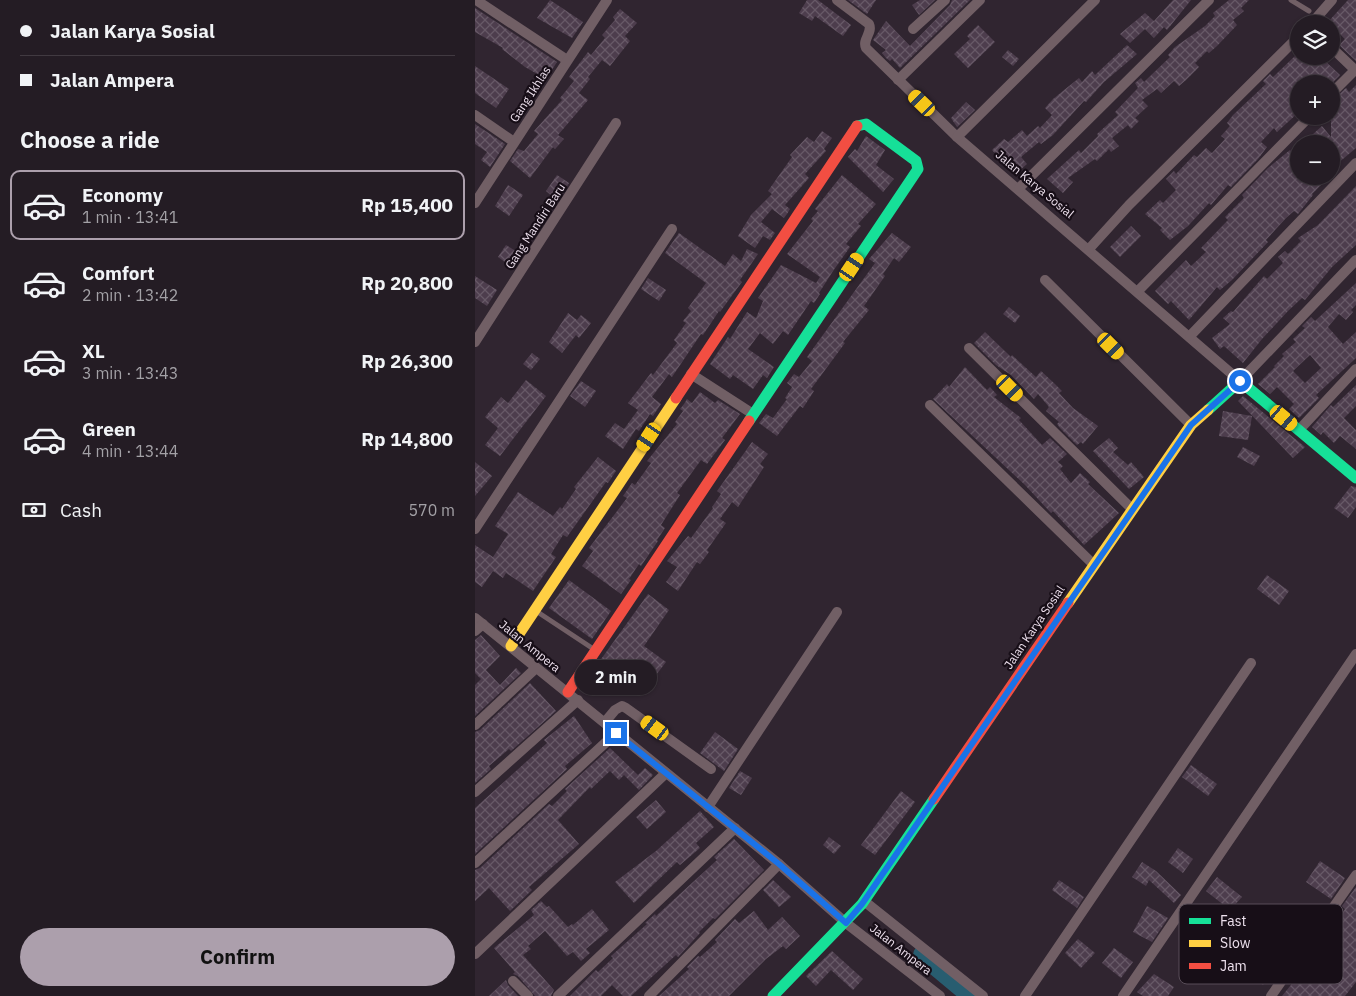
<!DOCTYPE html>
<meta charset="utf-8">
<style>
:root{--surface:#241c24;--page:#302931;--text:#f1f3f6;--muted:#a3a1a6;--line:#413a41;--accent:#ac9fac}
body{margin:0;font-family:"IBM Plex Sans",sans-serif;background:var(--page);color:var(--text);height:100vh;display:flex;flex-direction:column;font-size:19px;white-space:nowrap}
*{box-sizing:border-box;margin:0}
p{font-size:16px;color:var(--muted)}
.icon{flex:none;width:28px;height:28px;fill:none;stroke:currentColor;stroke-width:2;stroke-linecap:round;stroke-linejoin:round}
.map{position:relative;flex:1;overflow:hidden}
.details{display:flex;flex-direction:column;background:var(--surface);width:475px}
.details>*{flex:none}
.guide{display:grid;align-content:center;height:110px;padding:0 20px;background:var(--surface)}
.fabs{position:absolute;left:815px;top:15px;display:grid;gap:10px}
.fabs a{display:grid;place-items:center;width:50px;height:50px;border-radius:50%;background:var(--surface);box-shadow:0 1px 4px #0004,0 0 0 1px var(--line);font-size:25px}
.end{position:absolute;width:22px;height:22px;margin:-11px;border:6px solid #1a73e8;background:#fff;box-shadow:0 0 0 2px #fff}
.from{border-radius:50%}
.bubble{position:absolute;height:35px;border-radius:18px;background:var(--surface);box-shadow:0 1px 4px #0004,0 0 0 1px var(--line);font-size:16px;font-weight:800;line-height:35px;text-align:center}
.car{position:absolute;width:15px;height:30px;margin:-15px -8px;border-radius:6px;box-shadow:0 0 4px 1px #0007;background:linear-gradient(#f5c518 24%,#345 0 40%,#f5c518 0 76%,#345 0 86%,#f5c518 0)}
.guide b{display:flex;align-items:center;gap:18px;height:48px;font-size:19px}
.guide b+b{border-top:1px solid var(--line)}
.guide i{width:12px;height:12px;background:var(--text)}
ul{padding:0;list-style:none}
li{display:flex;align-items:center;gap:15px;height:70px;margin:0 10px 8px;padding:0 10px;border:2px solid transparent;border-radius:10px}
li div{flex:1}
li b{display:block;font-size:19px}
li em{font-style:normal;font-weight:800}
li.current{border-color:var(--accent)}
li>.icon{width:45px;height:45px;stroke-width:1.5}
h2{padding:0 20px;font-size:22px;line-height:60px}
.pay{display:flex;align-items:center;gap:12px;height:55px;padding:0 20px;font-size:19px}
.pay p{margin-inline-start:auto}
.action{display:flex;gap:10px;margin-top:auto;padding:10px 20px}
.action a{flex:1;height:58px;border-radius:30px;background:var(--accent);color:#111;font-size:20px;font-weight:800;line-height:58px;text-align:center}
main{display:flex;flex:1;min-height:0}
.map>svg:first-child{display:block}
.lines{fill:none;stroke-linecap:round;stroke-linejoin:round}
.river{stroke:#285d70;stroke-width:20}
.building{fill:url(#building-cross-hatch);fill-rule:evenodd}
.lane{stroke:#715f65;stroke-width:5}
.street{stroke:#715f65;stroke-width:10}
.fast{stroke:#16e098;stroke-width:11}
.slow{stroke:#ffcf43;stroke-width:11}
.jam{stroke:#f24e42;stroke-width:11}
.route{stroke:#1a73e8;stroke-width:6}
.labels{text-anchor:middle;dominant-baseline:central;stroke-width:4.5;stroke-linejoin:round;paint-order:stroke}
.street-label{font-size:12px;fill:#eee1ee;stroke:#170e17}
.key{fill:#170e17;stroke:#584d58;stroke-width:1}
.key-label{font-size:14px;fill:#eee1ee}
</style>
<main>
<section class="details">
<div class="guide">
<b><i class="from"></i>Jalan Karya Sosial</b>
<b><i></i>Jalan Ampera</b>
</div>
<h2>Choose a ride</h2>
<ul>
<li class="current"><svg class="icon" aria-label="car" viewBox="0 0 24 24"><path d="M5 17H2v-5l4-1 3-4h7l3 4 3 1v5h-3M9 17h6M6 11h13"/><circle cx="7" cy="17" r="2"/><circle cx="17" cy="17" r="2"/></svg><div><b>Economy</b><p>1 min · 13:41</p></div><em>Rp 15,400</em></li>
<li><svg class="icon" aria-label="car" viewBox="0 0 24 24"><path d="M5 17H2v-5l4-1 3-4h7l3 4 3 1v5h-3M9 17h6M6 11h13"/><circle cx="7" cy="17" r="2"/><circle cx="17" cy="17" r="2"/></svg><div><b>Comfort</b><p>2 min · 13:42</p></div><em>Rp 20,800</em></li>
<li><svg class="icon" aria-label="car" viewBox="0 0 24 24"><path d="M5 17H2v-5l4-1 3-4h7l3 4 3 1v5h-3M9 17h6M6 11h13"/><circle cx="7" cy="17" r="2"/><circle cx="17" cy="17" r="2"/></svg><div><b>XL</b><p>3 min · 13:43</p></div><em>Rp 26,300</em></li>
<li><svg class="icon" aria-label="car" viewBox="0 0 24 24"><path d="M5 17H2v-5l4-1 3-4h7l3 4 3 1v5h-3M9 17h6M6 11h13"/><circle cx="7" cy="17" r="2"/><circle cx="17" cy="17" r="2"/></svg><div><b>Green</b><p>4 min · 13:44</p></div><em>Rp 14,800</em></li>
</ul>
<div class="pay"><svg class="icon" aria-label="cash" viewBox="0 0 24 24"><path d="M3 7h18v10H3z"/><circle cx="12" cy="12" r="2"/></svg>Cash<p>570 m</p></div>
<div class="action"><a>Confirm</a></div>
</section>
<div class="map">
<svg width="881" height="996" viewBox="0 0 881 996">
<defs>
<pattern id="building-cross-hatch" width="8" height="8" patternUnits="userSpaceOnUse" patternTransform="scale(1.25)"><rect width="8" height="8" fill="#4d3d4d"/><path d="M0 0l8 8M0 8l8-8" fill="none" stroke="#675967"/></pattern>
</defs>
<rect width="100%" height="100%" fill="#302530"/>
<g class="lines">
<path class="river" d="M448,955L497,996"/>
</g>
<g class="building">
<path d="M75,0L108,22L97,38L62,18Z"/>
<path d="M332,0H343L376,25L368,36L340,16L337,21L324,13Z"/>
<path d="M373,0H401L392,14Z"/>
<path d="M445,0H460L444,15L437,5Z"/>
<path d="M477,0H495L425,68L417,59L415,61L411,58L407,53L411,50L398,40L411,21L435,46L475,5Z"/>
<path d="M698,0H716L692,30L689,27L679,38L670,29L655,43L645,34L670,13L679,21Z"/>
<path d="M754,0H774L766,8L769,11L758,20L762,25L742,46L734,53L732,51L720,63L724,67L711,80L704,86L699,81L686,93L682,89L667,100L673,106L660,118L664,121L656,129L653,125L637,138L644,146L636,152L634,149L622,161L620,159L593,178L598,182L588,193L572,179L604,150L606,153L623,136L622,134L643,115L640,112L663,88L660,83L666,78L669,82L695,57L693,55L700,47L730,26L740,16L738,13Z"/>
<path d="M873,0H881V61L864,45L870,39L853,22Z"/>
<path d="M0,8L82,62L71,79L50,67L27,49L28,48L0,32Z"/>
<path d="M145,9L162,23L150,36L155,41L135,66L127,60L113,77L115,79L104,93L113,100L83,135L89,139L80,149L78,147L55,178L35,161L43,149L49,151L63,134L59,131L87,100L85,98L99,81L94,77L113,52L116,55L130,38L127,35L140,20L138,17Z"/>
<path d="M503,25L520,42L493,68L479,54L495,39L492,36Z"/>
<path d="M652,45L662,54L629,82L611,102L609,101L578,135L566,144L564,142L546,157L552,164L544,171L534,160L530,164L517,150L529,139L533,142L547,130L552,136L563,126L565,128L577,115L570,108L578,99L604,78L607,82L617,71L620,75Z"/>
<path d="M533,50L544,59L538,66L527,57Z"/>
<path d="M820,56H838L845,64L849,60L865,75L856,84H824V112L802,132L799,128L786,142L792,147L783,159L756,187L753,185L736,205L734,203L713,226L695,240L685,230L687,228L670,214L685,200L688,203L701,190L691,179L699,171L701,174L719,155L722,157L731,148L737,153L750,139L746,136L755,126L752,123L758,115L791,84L788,81L795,74L798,77Z"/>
<path d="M0,66L34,89L21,108L0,93Z"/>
<path d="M881,85V148L856,169V144H827L847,126L856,137V101L871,88L874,92Z"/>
<path d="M491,102L500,110L482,127L476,118Z"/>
<path d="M0,124L30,144L15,167L6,160L12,152L0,144Z"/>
<path d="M347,131L357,138L349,149L351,151L330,174L334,178L310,205L315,209L312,214L309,218L297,209L286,222L300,233L295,240L288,236L280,248L263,236L276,215L297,194L293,191L317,157L315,155L332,137L339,142Z"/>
<path d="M391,136L410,150L401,165L419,179L408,192L373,157L380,149L382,151Z"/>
<path d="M824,147V176H855L837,194L838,195L823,214L819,211L811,218L791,240L793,242L757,280L745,290L742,287L714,320L696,301L693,304L680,291L711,260L716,266L731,252L726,248L753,220L750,217L769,198L767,195L793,168L815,150L817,152Z"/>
<path d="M82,175L94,183L87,195L83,192L79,198L71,191Z"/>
<path d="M367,175L401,204L383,224L386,226L371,244L375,247L358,271L344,293L345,294L339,303L336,301L313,335L308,331L298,344L285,333L273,349L299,367L292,378L288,375L278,389L258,375L255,379L235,364L253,337L255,339L272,312L281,318L288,301L283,298L306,265L341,283L345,277L312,254L338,221L336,219L343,211L340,209Z"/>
<path d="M33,185L48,195L34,216L20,206Z"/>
<path d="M881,186V245L857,267L830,300L827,298L813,311L787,339L768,363L749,346L745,349L737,338L755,324L748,318L756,311L758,312L789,276L792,279L808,263L803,257L810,251L813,254L826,241L823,238L843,225Z"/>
<path d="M656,226L666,236L645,257L635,247Z"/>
<path d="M204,233L250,266L258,254L266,261L272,249L283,254L265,280L267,282L261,290L245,312L244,311L228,335L226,334L197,377L194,374L177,397L186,404L178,416L175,414L164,431L161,429L148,449L130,436L140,423L149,429L163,410L153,403L176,373L178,375L202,343L199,340L211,323L208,321L216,311L213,308L231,283L190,253Z"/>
<path d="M417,233L436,247L424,262L419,258L408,274L410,276L389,306L394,310L368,342L370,343L336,389L339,391L328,408L325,406L302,436L284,423L291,414L298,418L312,399L310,398L317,387L312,383L319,374L324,377L337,361L332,357L400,263L394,259Z"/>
<path d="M31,245L47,255L38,268L23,257Z"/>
<path d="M0,276L22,290L12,306L0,298Z"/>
<path d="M173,278L191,290L184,301L166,289Z"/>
<path d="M881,283V305L876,310L878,312L871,320L864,314L853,327L868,344L881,332V358L841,395L844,398L824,418L814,409L819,404L802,387L795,394L783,384L800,367L799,366L809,356L807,354L821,342L818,339L830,328L827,326L836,317L840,321ZM835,355L846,368L830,383L818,371Z"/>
<path d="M534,307L545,316L540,323L528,314Z"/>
<path d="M93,313L102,320L106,315L116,323L104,338L101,335L87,353L74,342Z"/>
<path d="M510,332L536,357L537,355L561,377L566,371L580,384L587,391L584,393L598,408L623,426L608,444L606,442L602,445L585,428L582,424L584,422L571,411L574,407L563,394L559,399L536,375L521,365L499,343Z"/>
<path d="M57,353L65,359L56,370L48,364Z"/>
<path d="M490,367L512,390L515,387L522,395L519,397L546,418L544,420L567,445L575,438L592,454L583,462L588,466L585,469L596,483L605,473L615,482L613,484L644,513L609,545L578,511L576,513L550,485L458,399L472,384L474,387Z"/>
<path d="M51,380L71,396L25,456L10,445L23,428L10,417L26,397L33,403Z"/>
<path d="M106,381L121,391L110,407L95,396Z"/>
<path d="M881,385V406L869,418L881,430V449L865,436L859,443L848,432L846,435L837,427L856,405L858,407Z"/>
<path d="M225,392L240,403L243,400L265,414L247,438L250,440L232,464L226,460L202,493L205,495L186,525L190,528L182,540L183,541L166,566L164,564L154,579L156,580L146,594L107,566L118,551L114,548L152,498L148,496L157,483L160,485L176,463L172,461L202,424L200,422L208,411L205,409L209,404L212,399L217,403Z"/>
<path d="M768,396L830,447L818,458L763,401Z"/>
<path d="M748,411L777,416L773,440L744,436Z"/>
<path d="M634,438L643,448L638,452L653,465L656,462L669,477L654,489L618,451Z"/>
<path d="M277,442L293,454L285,464L289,467L263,507L257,502L245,519L251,523L232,550L234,552L225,564L222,562L203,591L191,582L202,567L192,561L213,536L216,538L238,508L237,507L246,494L242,491Z"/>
<path d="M768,447L785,456L779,466L762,457Z"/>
<path d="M123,457L141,471L133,483L131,482L92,537L88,535L76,554L81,557L58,591L31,573L28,578L18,571L7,587L0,582V545L18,557L33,534L20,526L43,492L78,516L85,507L87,509L101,489L99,487Z"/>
<path d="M0,462L17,476L0,496Z"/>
<path d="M876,486L881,487V507L873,518L859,508Z"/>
<path d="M792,575L814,591L804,605L782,589Z"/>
<path d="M94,580L136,611L117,639L74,608Z"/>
<path d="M173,594L194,610L169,646L191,662L175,683L154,667L146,678L124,662Z"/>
<path d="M6,635L25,656L11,670L25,685L41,668L46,673L0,716V685L6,679L0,673V640Z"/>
<path d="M55,683L81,711L36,751L34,749L14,766L16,769L0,783V732L5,730Z"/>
<path d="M99,716L117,743L90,766L92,769L0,854V808L72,743L69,740Z"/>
<path d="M240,732L263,749L249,771L225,753Z"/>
<path d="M135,748L163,775L170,768L178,775L164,790L149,775L144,780L135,771L116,789L115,787L83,820L104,844L54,887L57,890L35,911L14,888L0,901V870L5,868L74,804L77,806L92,791L90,789Z"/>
<path d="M716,765L742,784L733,796L707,777Z"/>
<path d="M265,771L277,778L266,795L254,788Z"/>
<path d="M426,791L440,802L400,855L386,845Z"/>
<path d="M181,800L191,812L172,829L161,817Z"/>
<path d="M225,811L239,827L221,843L225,848L205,865L202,862L159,903L140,882L181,851Z"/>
<path d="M354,837L366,846L359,854L348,845Z"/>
<path d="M259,839L289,870L240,919L238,918L224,932L225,933L203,957L201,955L156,996H148L137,985L126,996H95L121,970L123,972L138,958L136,956L172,924L170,923L180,914L181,916L242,860L239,857Z"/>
<path d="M703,848L718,859L708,873L693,862Z"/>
<path d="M845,861L870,878L856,899L831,882Z"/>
<path d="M667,862L681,871L706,895L699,903L674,880L671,886L657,877Z"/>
<path d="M742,877L767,897L755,910L731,891Z"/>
<path d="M298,880L316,897L304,907L288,890Z"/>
<path d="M584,880L609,897L602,908L577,890Z"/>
<path d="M881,887V982L870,996H807L837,959L862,921L870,909L867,906Z"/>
<path d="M66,901L72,907L74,906L93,927L97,924L98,925L117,909L134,930L111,949L115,953L106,961L98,952L92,956L70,931L53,946L56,949L48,955L79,990L76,996H60L43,976L38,974L40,972L19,948L59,915L56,910Z"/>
<path d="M672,906L693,918L677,942L658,932Z"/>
<path d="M279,911L293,930L307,917L325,936L311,949L308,946L291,959L254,996H184L214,969L212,967L223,956L225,957L242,942L240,940L260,919L264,923Z"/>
<path d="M797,931L817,945L788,985L767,970L779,953L782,955Z"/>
<path d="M603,939L620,953L606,968L590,953Z"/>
<path d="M639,948L658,962L646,978L627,963Z"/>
<path d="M357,951L388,979L378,990L356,970L341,986L331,976Z"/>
<path d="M679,974L699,987L693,996H668L662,992Z"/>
<path d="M31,980L33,985L43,996H14Z"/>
</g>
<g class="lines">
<g class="lane">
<path d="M816,0L834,11"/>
<path d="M61,611L120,650"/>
</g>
<g class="street">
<path d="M1,0L92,60"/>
<path d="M362,0L394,24C398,33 387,39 391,48L482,137L765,381L881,260"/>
<path d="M836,24L857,0"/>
<path d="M438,29L470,0"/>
<path d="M856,47L880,70"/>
<path d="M423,80L505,0"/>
<path d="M856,94L881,69"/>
<path d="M0,115L39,142"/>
<path d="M482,137L620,0"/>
<path d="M544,188L734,0"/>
<path d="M0,203L132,0"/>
<path d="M614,249L654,205L824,36"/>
<path d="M570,280L716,425"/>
<path d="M663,291L835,116"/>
<path d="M715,336L881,163"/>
<path d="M0,342L141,123"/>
<path d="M494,348L657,509"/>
<path d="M216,374L278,414"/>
<path d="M455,405L618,564"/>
<path d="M824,430L881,369"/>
<path d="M0,529L197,229"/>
<path d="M0,618L304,864L371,923L465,996"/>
<path d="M0,631L8,624"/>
<path d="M130,722L140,710L147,706L151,708L236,769"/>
<path d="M0,725L61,668"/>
<path d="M0,792L103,700"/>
<path d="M233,807L362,612"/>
<path d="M0,863L141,733"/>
<path d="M389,901L508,996"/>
<path d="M0,954L191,773"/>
<path d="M38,981L53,996"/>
<path d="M83,996L260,828"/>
<path d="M174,996L304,864"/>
<path d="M550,996L776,663"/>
<path d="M648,996L881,654"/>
<path d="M796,996L881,875"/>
</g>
<g class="fast">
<path d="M733,410L765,381L881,478"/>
<path d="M274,421L443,169L441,161L391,124L382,126"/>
<path d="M298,996L387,904L459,799"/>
</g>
<g class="slow">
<path d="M593,603L716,425L733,410"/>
<path d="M36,646L201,398"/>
</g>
<g class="jam">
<path d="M201,398L382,126"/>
<path d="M93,692L274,421"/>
<path d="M459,799L593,603"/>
</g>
</g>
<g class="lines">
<path class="route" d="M141,733L304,864L371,923L387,904L716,425L765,381"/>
</g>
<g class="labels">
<g class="street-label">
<text transform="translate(55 94) rotate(-57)">Gang Ikhlas</text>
<text transform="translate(560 184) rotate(40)">Jalan Karya Sosial</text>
<text transform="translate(60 226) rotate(-57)">Gang Mandiri Baru</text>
<text transform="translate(559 627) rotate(-56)">Jalan Karya Sosial</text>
<text transform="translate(55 646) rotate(39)">Jalan Ampera</text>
<text transform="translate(426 949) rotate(38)">Jalan Ampera</text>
</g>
</g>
<rect x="704" y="904" width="164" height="80" rx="8" class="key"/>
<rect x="714" y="918" width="22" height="6" fill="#16e098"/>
<rect x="714" y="940" width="22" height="7" fill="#ffcf43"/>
<rect x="714" y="963" width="22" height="6" fill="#f24e42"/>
<g class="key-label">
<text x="745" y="926">Fast</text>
<text x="745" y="948">Slow</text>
<text x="745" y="971">Jam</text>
</g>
</svg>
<div class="fabs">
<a><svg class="icon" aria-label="layers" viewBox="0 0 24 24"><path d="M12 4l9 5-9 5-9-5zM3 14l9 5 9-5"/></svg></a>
<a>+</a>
<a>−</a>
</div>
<i class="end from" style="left:765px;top:381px"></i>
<i class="end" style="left:141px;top:733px"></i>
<div class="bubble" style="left:100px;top:660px;width:82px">2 min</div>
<i class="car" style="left:447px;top:103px;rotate:314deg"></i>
<i class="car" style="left:377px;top:267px;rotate:34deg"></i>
<i class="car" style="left:636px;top:346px;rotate:135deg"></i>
<i class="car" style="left:535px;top:388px;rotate:135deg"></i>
<i class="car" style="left:809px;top:418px;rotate:130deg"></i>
<i class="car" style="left:174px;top:437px;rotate:213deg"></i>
<i class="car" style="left:180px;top:728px;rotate:306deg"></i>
</div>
</main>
